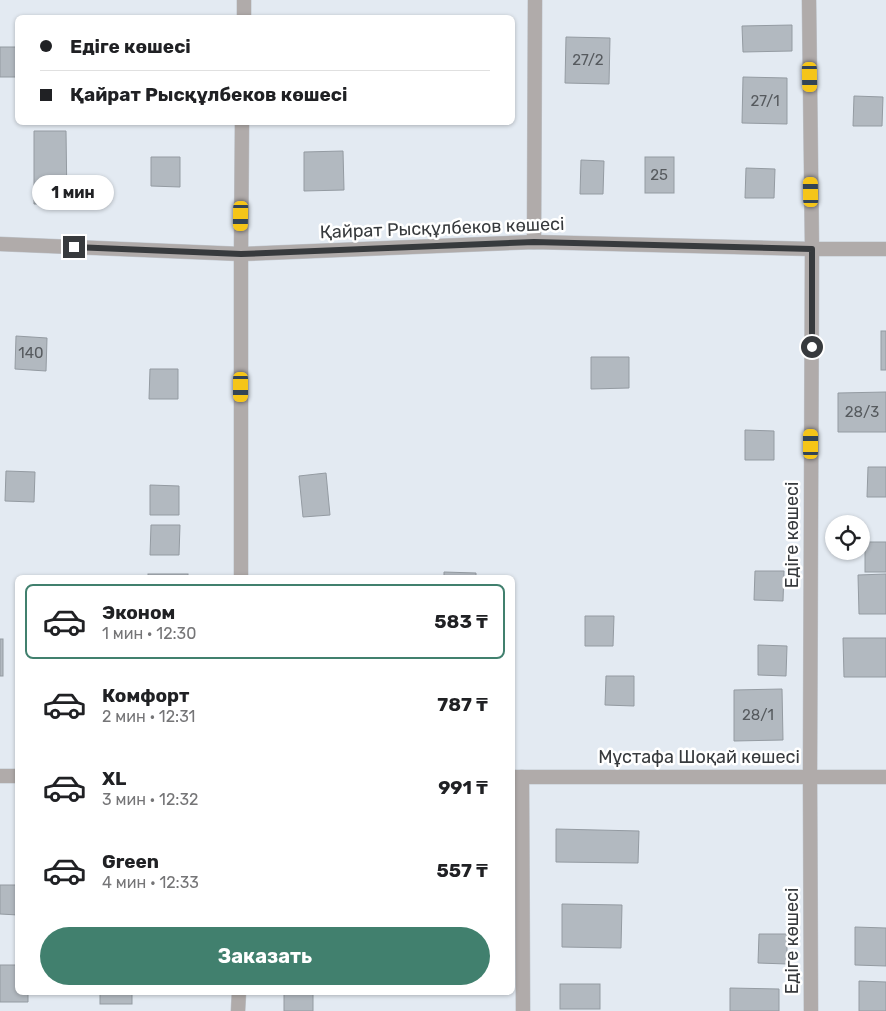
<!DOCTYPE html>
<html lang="ru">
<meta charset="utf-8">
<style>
:root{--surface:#fff;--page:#f6f6f6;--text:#202124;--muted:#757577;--line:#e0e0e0;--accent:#41806e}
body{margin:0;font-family:Rubik,sans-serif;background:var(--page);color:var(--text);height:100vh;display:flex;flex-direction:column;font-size:19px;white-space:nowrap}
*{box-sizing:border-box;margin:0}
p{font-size:16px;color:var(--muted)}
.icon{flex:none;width:28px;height:28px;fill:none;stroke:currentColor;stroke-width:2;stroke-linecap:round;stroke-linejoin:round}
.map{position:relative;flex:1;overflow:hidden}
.drawer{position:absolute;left:15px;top:575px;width:500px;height:420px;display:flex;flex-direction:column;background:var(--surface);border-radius:8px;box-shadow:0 1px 4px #0004}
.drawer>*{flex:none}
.top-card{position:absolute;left:15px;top:15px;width:500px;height:110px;border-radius:8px;box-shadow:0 1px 4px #0004;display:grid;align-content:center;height:110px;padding:0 25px;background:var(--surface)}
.controls{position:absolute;left:825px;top:515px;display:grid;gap:10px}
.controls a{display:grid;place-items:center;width:45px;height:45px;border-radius:50%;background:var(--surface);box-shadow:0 1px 4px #0004;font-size:25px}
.end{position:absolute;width:22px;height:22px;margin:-11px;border:6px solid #373a3d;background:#fff;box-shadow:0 0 0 2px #fff}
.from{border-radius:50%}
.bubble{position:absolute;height:35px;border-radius:18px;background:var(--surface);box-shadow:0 1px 4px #0004;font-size:16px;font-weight:700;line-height:35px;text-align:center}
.car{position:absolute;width:15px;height:30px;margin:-15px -8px;border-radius:6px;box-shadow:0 0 4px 1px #0007;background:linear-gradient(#f5c518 24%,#345 0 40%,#f5c518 0 76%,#345 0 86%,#f5c518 0)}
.top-card b{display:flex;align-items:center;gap:18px;height:48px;font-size:19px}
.top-card b+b{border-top:1px solid var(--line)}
.top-card i{width:12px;height:12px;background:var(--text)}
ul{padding:9px 0 0;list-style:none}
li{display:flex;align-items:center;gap:15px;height:75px;margin:0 10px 8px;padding:0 15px;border:2px solid transparent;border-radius:8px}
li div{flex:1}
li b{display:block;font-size:19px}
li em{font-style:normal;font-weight:700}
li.active{border-color:var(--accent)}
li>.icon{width:45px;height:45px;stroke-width:1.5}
.action{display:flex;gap:10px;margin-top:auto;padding:10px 25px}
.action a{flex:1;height:58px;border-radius:30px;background:var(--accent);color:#fff;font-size:20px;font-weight:700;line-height:58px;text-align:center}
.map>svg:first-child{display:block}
.building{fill:#b2b9c0;stroke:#949ba2}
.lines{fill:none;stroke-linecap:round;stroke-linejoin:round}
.minor-casing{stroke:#c1c7ce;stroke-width:15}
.minor{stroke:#b0abaa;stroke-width:14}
.route{stroke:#373a3d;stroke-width:6}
.labels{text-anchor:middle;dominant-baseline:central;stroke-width:5;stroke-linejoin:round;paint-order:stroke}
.number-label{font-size:15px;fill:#565a5e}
.street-label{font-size:18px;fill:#373a3d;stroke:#fff}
</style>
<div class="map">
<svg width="886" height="1011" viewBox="0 0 886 1011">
<rect width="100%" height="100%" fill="#e3eaf2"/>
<g class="building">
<path d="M792,25V51L743,52L742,26Z"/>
<path d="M566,37L610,38L609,84L565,83Z"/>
<rect x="0" y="47" width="18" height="30"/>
<path d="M743,77L787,78V124L742,123Z"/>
<path d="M854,96L883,97L882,126H853Z"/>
<path d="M34,131H66L67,204H34Z"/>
<path d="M343,151L344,190L304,191V152Z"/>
<path d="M151,157H180V187L151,186Z"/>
<rect x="645" y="157" width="29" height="36"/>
<path d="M581,160L604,161L603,194H580Z"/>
<path d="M746,168L775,169L774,198H745Z"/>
<rect x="881" y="331" width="5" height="39"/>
<path d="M16,336L47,338L46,371L15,369Z"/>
<path d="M591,357H629V388L591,389Z"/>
<path d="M150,369H178V399H149Z"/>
<path d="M886,392V432H838V393Z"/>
<path d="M745,430L774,431V460H745Z"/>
<path d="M868,467H886V497H867Z"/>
<path d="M6,471L35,472L34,502L5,501Z"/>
<path d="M326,473L330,515L303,517L299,476Z"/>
<path d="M150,485L179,486V515H150Z"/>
<path d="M151,525H180L179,555H150Z"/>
<rect x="865" y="542" width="21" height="30"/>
<path d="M755,571H784L783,601L754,600Z"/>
<path d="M444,572L476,573V578H444Z"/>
<rect x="148" y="574" width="40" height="4"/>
<path d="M886,574V614H859L858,575Z"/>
<path d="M585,616H614L613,646H585Z"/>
<path d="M843,638H886V677H844Z"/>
<rect x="0" y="639" width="3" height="37"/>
<path d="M758,645L787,646L786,676L758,675Z"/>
<path d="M606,676H634V706L605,705Z"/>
<path d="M782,689L783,740L734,741V690Z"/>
<path d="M556,829L639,831L638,863L556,862Z"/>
<path d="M0,885H18V915L0,914Z"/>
<path d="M562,904L622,905L621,948L562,947Z"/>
<path d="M855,927L886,928V966L855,965Z"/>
<path d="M759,934H787V964L758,963Z"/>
<path d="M0,965H18V992H28V1002H0Z"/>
<path d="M859,981L886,982V1011H859Z"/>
<rect x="560" y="984" width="40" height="25"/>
<path d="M730,988L779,989V1011H730Z"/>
<rect x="100" y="992" width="32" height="12"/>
<path d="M284,992L313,993V1011H284Z"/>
</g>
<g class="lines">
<defs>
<g id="minor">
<path d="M809,0L812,249L810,776L811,1011"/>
<path d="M244,18V0"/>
<path d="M534,242L535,0"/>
<path d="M0,244L241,254L534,242L812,249H886"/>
<path d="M241,578V254L242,122"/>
<path d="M0,776H18"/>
<path d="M512,777H886"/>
<path d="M522,777L523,1011"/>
<path d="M238,1011L239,992"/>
</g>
</defs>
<use href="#minor" class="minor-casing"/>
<use href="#minor" class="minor"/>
</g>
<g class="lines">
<path class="route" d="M74,247L241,254L534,242L812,249V347"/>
</g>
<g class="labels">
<g class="number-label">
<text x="588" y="60">27/2</text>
<text x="765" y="101">27/1</text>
<text x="659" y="175">25</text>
<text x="31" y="353">140</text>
<text x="862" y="412">28/3</text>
<text x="758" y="715">28/1</text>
</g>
<g class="street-label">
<text transform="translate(442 228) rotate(-2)">Қайрат Рысқұлбеков көшесі</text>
<text transform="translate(792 535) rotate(-90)">Едіге көшесі</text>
<text x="699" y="757">Мұстафа Шоқай көшесі</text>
<text transform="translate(792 941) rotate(-90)">Едіге көшесі</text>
</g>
</g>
</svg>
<div class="controls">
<a><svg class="icon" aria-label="locate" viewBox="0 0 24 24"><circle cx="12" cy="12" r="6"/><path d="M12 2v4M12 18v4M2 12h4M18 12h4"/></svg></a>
</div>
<i class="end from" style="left:812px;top:347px"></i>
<i class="end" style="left:74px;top:247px"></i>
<div class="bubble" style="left:32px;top:175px;width:82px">1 мин</div>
<i class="car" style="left:810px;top:77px;rotate:179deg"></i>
<i class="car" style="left:811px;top:192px;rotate:359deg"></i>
<i class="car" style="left:241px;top:216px;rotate:181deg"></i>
<i class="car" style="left:241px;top:387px;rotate:180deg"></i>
<i class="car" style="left:811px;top:444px;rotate:0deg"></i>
<div class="top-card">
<b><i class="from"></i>Едіге көшесі</b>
<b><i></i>Қайрат Рысқұлбеков көшесі</b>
</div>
<section class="drawer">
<ul>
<li class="active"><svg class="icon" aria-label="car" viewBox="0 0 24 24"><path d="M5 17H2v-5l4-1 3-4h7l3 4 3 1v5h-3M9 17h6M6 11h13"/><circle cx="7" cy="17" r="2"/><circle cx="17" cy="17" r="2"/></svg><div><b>Эконом</b><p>1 мин · 12:30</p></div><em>583 ₸</em></li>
<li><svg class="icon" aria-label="car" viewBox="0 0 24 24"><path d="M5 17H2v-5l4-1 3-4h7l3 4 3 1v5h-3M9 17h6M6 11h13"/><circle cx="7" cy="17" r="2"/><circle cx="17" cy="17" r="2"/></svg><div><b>Комфорт</b><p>2 мин · 12:31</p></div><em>787 ₸</em></li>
<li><svg class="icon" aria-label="car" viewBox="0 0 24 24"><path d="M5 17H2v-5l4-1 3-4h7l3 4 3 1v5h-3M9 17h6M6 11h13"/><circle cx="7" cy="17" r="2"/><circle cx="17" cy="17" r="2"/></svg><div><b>XL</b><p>3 мин · 12:32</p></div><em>991 ₸</em></li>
<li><svg class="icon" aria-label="car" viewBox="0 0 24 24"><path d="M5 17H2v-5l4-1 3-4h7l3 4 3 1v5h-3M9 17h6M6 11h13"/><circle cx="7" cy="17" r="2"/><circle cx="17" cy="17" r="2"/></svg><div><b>Green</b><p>4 мин · 12:33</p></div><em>557 ₸</em></li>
</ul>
<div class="action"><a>Заказать</a></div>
</section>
</div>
